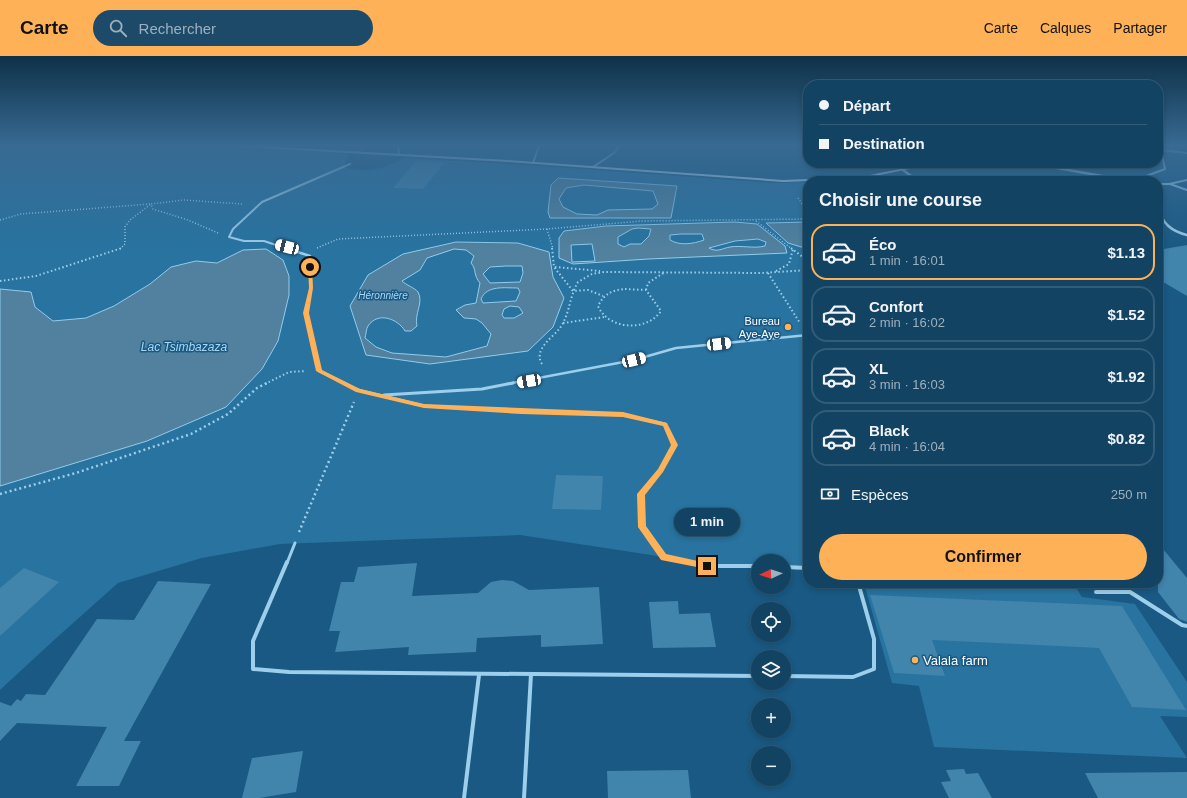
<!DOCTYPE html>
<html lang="fr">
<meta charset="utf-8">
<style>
:root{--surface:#134362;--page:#1c4a68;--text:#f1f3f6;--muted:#9db0be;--line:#325c77;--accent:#ffb158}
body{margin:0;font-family:Arial,sans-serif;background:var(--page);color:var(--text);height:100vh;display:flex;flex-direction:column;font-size:15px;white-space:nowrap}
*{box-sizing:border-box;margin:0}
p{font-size:13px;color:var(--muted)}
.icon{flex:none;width:22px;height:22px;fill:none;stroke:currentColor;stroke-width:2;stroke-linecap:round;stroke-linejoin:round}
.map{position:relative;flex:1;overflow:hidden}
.drawer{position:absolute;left:803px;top:120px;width:360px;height:412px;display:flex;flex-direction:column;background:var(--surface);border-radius:16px;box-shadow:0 2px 6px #0003,0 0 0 1px var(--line)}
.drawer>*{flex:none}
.top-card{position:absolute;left:803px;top:24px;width:360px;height:88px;border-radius:16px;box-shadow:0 2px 6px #0003,0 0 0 1px var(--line);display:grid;align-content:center;height:88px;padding:0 16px;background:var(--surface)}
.needle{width:26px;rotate:267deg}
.buttons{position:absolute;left:751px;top:498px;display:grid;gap:8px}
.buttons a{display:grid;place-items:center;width:40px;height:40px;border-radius:50%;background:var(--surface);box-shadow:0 2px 6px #0003,0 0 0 1px var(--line);font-size:20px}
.end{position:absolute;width:18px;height:18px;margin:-9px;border:5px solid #ffb158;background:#111;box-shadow:0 0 0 2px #111}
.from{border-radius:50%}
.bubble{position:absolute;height:28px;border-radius:14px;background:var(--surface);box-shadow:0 2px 6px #0003,0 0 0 1px var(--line);font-size:13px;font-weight:700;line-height:28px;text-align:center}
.car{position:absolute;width:12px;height:24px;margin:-12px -6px;border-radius:5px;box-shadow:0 0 3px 1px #0007;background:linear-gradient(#fff 24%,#345 0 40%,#fff 0 76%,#345 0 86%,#fff 0)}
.top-card b{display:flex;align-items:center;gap:14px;height:38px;font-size:15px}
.top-card b+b{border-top:1px solid var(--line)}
.top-card i{width:10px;height:10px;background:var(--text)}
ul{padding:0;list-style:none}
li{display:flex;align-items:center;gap:12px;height:56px;margin:0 8px 6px;padding:0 8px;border:2px solid var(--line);border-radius:16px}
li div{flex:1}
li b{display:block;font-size:15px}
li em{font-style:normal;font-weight:700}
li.on{border-color:var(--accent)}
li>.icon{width:36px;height:36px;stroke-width:1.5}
h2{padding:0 16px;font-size:18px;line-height:48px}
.pay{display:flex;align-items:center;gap:10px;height:44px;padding:0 16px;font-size:15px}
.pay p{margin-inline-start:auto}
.action{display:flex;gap:8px;margin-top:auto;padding:8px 16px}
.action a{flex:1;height:46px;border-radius:24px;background:var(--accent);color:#111;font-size:16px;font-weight:700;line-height:46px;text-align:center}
header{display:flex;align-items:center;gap:24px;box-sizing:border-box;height:56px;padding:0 20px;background:var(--accent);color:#111}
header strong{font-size:19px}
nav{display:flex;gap:22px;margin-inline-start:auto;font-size:14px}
.search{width:280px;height:36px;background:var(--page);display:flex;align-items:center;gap:10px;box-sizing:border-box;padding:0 14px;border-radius:22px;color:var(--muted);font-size:15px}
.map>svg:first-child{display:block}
.green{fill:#2873a0}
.water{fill:#51819e;stroke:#90ccee;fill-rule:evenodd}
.building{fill:#4184ac}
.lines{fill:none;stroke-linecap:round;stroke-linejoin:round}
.path-far2{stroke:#9dceeb;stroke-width:1.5;stroke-dasharray:1 2;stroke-linecap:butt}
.path-far1{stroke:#9dceeb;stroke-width:2;stroke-dasharray:1.5 2.5;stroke-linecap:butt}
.path{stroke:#9dceeb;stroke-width:2.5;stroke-dasharray:2 3;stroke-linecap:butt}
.lane-far3{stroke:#9dceeb;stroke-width:2}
.lane-far2{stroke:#9dceeb;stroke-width:2.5}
.lane-far1{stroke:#9dceeb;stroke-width:3}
.lane{stroke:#9dceeb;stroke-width:4}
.street{stroke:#9dceeb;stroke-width:2.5}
.secondary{fill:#c9e6f8;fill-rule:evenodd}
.route{fill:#ffb158}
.poi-dot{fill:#ffb158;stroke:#195983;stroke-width:1.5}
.labels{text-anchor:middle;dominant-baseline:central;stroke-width:3;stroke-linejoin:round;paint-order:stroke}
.far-water-label{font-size:10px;font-style:italic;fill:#a8d8f3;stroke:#195983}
.poi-label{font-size:11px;fill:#fff;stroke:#195983;text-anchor:end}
.water-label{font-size:12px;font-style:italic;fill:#a8d8f3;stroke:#195983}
.near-poi-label{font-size:13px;fill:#fff;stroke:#195983;text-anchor:start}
</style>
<header>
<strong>Carte</strong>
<div class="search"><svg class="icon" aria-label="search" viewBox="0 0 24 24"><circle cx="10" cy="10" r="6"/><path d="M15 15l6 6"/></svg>Rechercher</div>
<nav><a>Carte</a><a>Calques</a><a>Partager</a></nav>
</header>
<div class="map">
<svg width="1187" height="742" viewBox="0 0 1187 742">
<rect width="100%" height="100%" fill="#195983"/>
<g class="green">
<path d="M0,90H232L349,98L344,111C366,118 384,113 404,102L555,111L776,127L808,126V512L784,511V505H758V511L707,510L664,501L520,479L280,488L202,502L118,527L53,585L0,634Z"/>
<path d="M864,527H1073L1082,541L1135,548L1187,626V661L1160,660L1187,702L934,691L919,630L892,627Z"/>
</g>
<g class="water">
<path d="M558,122L677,130L671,162H550L548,156L551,129ZM584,129L653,135L658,148L652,153L608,154L597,159L577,158L563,151L559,143L566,132Z"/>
<path d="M735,166L757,168L785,190L787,197L648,203L573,208L559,202V182L564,175L606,170ZM638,172L651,173L649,180L641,188H630L624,191L618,188V181L632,173ZM681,178H702L704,184C693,188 680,190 670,184V179ZM758,183L766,186L765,190C753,193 742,189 730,191C723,192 717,197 709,192L735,185ZM592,188L595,205L572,206L571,189Z"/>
<path d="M808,166V193L788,187L766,167Z"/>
<path d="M456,186L518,187L549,196L553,221L564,242L553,271L528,295L430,308L366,299L350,250L368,219L403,198ZM454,193L466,194L474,200L471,207C477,214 473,219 480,227L476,247L465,249L456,254L464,262L476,263L482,267L491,278L487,290L446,301L392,297L376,291L365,282C366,279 366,273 368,270C378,255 398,263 405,275H411L417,270C414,258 424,246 418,236C415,232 406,229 402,225L420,214L427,202ZM506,210H522L523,217L520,226L490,227L483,218L490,211ZM518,232L520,236L516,245L483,247L481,243C487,229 504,232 518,232ZM510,250L519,251L523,257L514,262H504L502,259L504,253Z"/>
<path d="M266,193L283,204L289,220V239L278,285L262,313L226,351L147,385L0,430V233L31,236L35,251L53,265L86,262L114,250L150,228L171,211L196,205L217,207L243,194Z"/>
</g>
<g class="building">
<path d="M416,105L444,107L423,133L393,132Z"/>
<path d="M1187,189V240L1158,223V194Z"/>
<path d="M556,419L603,420L601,454L552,453Z"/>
<path d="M1158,487L1187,522V566L1179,563L1158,536Z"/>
<path d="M417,507L412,540L478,537L491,526L502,524L513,525L529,534L599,531L603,588L541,591V579L477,582L476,596L408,599L409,591L335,596L340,575H329L341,526H354L358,511Z"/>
<path d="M24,512L59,526L0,580V532Z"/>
<path d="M158,525L211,528L124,685H141L119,730H76L107,671L17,667L0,685V646L11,650L17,643L21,645L26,638L45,639L97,563L134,564Z"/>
<path d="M870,539L1122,550L1186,654L1132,651L1099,592L932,584L945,620L894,617Z"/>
<path d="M678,545L679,558L710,557L716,591L653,592L649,546Z"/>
<path d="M303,695L296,736L259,742H242L252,702Z"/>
<path d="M964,713L966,718L978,717L992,742H949L941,726L951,725L946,714Z"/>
<path d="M688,714L691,742H608L607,715Z"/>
<path d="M1187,716V742H1098L1085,717Z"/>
</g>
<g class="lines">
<g class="path-far2">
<path d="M798,142L808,156"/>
<path d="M0,164L21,158L150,148"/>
<path d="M756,165L792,193"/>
<path d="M547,173L553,193"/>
<path d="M218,177L188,164L153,153L151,148L184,144L242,148"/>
<path d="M317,192L338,183L547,173L641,165L808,163"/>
<path d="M120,193L125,188V171L130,164L151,148"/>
</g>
<g class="path-far1">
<path d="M552,192L554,211L573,235L588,234L603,240"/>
<path d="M791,192L808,205"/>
<path d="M555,211L600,215"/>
<path d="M776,215L789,208L793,193"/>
<path d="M768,217L800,267"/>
<path d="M0,225L36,220L122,192"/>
<path d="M625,233L646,234L661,255C647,276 608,274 598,250C604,238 612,234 625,233Z"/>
<path d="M646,234L648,227L665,216"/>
<path d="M563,267L605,261"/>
<path d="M542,308C533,294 552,282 560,272C570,258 569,241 578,226L592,218L604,216L762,217L808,214"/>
<path d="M265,328L289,316L306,315"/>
</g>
<g class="path">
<path d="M0,438L76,417L191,378L228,358L257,332L267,327"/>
<path d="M299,476L354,346"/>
</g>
<g class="lane-far3">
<path d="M398,90L399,99"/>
<path d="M533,107L539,90"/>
<path d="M593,111L614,97L619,90"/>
<path d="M1133,125L1165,113L1161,94L1187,97"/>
<path d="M1158,128H1169L1187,124"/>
<path d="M1170,128L1187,134"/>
<path d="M288,193L264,185H244L229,181L233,173L262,146L350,108"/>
</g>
<g class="lane-far2">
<path d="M285,192L310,200L311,232L306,257L319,315L346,328"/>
<path d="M507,328L634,304L676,292L808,279"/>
</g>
<g class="lane-far1">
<path d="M344,327L358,334L424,350L623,359L665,368L674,389L660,415L641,438L642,471L664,501L691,507"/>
<path d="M384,339L482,333L513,327"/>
<path d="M287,507L295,487"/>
</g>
<g class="lane">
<path d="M287,506L253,585V613L289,616L758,620"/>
<path d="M687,506L707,510H758"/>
<path d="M784,511L808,512"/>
<path d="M1096,536H1130L1182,569L1187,570"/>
<path d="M784,620L853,621L874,613V583L859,530L853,527"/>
<path d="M464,742L479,619"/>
<path d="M524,742L531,618"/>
</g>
<g class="street">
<path d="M1029,107L1130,125"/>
<path d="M903,114L918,125"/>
<path d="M1158,152C1163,168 1171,175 1187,179"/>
</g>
<path class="secondary" d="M239,90H260L508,104L783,124L860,121L930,107H939L860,123L783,126L508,106L241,91Z"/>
</g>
<linearGradient id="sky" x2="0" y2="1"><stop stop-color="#0e3148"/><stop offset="0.46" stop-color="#386a93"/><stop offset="1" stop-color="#386a93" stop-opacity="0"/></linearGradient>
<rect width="1187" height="194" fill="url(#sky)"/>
<path class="route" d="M310,209L312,211L313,232L309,257L322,314L360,333L424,348L623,356L667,367L678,389L663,416L645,439L646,470L666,498L707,507L711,510L710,512L707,513L661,504L638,471L637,438L658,413L671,389L663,370L623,361L521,358L424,352L356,336L316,315L303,257L309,232L308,211Z"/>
<g class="poi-dot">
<circle cx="788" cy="271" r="4"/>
<circle cx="915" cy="604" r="4"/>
</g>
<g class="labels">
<g class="far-water-label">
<text x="383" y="239">Héronnière</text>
</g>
<g class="poi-label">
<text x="780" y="265">Bureau<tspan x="780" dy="13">Aye-Aye</tspan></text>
</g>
<g class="water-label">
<text x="184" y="291">Lac Tsimbazaza</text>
</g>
<g class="near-poi-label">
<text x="923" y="604">Valala farm</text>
</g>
</g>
</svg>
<div class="buttons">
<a><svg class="needle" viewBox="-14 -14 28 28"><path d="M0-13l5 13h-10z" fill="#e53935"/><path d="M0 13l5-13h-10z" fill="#9db0be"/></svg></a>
<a><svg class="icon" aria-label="locate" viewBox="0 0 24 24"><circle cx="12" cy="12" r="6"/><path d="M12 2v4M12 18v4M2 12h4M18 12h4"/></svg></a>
<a><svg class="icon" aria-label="layers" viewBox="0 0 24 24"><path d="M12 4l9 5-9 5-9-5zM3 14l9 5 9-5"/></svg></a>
<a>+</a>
<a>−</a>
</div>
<i class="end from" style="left:310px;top:211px"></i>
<i class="end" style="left:707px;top:510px"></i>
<div class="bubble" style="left:674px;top:452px;width:66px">1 min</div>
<i class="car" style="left:287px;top:191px;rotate:285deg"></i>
<i class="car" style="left:719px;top:288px;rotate:83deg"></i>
<i class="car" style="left:634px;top:304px;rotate:75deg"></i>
<i class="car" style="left:529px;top:325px;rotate:260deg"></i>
<div class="top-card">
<b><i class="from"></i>Départ</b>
<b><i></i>Destination</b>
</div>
<section class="drawer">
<h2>Choisir une course</h2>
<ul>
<li class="on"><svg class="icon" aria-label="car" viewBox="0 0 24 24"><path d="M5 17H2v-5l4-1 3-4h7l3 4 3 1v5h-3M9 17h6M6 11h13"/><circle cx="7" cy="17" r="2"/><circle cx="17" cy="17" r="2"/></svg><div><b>Éco</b><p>1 min · 16:01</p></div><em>$1.13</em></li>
<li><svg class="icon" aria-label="car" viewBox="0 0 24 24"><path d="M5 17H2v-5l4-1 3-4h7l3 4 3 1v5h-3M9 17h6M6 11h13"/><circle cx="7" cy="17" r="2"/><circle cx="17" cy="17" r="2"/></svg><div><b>Confort</b><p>2 min · 16:02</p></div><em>$1.52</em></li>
<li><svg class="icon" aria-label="car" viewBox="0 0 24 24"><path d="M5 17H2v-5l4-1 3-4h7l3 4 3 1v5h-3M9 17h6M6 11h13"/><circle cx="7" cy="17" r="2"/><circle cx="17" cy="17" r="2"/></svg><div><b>XL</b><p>3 min · 16:03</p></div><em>$1.92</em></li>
<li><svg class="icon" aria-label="car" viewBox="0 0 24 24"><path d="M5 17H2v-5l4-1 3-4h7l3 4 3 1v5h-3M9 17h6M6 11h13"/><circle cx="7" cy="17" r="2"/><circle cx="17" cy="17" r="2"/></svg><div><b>Black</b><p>4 min · 16:04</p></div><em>$0.82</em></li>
</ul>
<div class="pay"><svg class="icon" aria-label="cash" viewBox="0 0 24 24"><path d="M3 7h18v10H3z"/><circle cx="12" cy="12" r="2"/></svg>Espèces<p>250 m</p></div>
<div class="action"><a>Confirmer</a></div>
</section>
</div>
